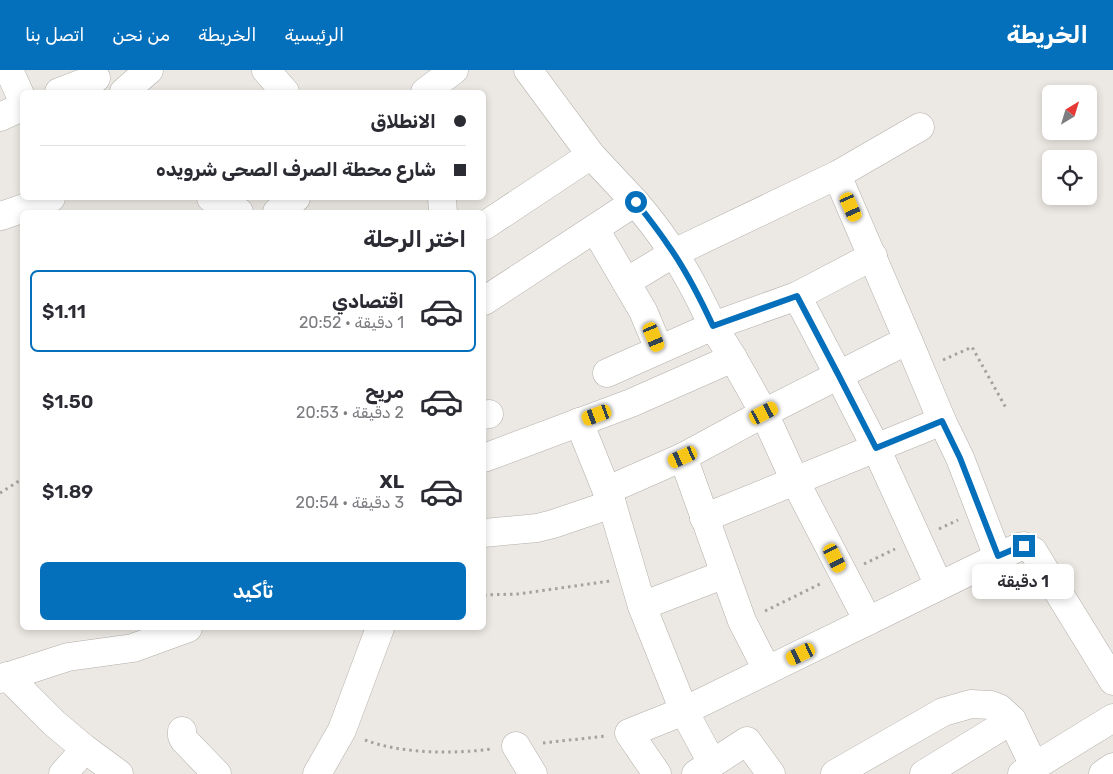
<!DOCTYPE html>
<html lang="ar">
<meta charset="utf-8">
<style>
:root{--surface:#fff;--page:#f2f2f3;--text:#2b2b33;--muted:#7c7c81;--line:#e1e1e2;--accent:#046fba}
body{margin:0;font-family:Rubik,Cairo,sans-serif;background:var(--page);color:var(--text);direction:rtl;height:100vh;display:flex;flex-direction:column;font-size:19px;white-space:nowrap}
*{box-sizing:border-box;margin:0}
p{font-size:16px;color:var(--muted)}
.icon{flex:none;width:28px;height:28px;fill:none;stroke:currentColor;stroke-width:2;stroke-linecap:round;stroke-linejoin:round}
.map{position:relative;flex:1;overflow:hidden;direction:ltr}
.sheet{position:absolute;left:20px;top:140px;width:466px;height:420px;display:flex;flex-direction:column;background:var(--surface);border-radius:8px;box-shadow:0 2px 8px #0003;direction:rtl}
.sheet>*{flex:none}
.guide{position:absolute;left:20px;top:20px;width:466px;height:110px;border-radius:8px;box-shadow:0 2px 8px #0003;direction:rtl;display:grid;align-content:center;height:110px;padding:0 20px;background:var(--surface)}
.needle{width:32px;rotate:38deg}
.controls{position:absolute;left:1042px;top:15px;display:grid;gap:10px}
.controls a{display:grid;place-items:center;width:55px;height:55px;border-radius:8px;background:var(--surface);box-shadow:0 2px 8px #0003;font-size:25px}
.end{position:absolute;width:22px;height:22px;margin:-11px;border:6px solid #046fba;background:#fff;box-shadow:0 0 0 2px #fff}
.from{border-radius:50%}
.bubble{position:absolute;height:35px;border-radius:8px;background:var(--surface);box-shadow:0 2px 8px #0003;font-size:16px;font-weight:600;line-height:35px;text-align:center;direction:rtl}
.car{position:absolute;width:15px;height:30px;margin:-15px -8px;border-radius:6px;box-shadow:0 0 4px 1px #0007;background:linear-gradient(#f5c518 24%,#345 0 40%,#f5c518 0 76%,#345 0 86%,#f5c518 0)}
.guide b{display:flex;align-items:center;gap:18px;height:48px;font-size:19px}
.guide b+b{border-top:1px solid var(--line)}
.guide i{width:12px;height:12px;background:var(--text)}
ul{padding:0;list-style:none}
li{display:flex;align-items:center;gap:15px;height:82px;margin:0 10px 8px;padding:0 10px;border:2px solid transparent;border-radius:8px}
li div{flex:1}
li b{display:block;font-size:19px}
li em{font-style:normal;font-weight:600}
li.current{border-color:var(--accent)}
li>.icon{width:45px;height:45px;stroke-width:1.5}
h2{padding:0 20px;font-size:22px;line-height:60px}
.button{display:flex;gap:10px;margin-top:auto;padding:10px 20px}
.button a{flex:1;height:58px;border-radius:8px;background:var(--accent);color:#fff;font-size:20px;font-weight:600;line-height:58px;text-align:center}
header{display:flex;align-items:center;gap:30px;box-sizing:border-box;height:70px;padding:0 25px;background:var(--accent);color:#fff}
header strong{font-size:24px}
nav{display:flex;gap:28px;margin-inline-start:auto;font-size:18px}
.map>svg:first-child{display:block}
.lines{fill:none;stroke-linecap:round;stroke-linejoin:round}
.minor-casing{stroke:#b2afaa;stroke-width:29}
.path{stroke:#a4a19e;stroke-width:3;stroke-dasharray:2.5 4;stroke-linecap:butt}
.minor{stroke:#fff;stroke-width:28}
.route{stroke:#046fba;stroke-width:6}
</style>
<header>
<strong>الخريطة</strong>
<nav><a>الرئيسية</a><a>الخريطة</a><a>من نحن</a><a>اتصل بنا</a></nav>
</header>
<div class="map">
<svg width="1113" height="704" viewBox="0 0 1113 704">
<rect width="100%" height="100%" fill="#ece9e4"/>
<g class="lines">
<defs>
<g id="minor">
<path d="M9,0L22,29"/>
<path d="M266,0L285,22"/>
<path d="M59,22L96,8"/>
<path d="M124,22L149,0"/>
<path d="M425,22L454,0"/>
<path d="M0,47L22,37"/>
<path d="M837,105L908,270L942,351"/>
<path d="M211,128L239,142"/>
<path d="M442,128L443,142"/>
<path d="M635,132C647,146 658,160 668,175C686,200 700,228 713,256L797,226L873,186"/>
<path d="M277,142L296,128"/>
<path d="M1,146L47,130L51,128"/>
<path d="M484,156L591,85"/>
<path d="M595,159L643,241L659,279"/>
<path d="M626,212L674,183L837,105L920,57"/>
<path d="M797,226L839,306L876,378L939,516"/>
<path d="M484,231L635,132L591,85L528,0"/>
<path d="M607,303L713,256L733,288L764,343L795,411L868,551"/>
<path d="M484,345L489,344"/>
<path d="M579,352L612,434L642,536L684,641L712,693"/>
<path d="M683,387L742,551L767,600"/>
<path d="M484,388L631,333L733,288"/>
<path d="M608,420L683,387L764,343L908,270"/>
<path d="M704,448L942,351L960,388L998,487"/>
<path d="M484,463L537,458L553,454L612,434"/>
<path d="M642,536L725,504"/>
<path d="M7,606L54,653L85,679L119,704"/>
<path d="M0,609L68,587L133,578L188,558"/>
<path d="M182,661V666L184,670L217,704"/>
<path d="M516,676L533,704"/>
<path d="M63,704L85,679"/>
<path d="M317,704L342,660L380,558"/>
<path d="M657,704L629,663L684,641L1019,477L1024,476L1033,481L1113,611"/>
<path d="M696,704L747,671L771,704"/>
<path d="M835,704L943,642L971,634L991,635L999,638L1012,650L1034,696"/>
<path d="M924,704L1012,650"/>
<path d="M1022,704L1113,648"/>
<path d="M1103,704L1113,697"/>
</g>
</defs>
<use href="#minor" class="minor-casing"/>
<g class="path">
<path d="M943,290L972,277L1006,338"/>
<path d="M0,423L22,409"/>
<path d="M939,459L958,450"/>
<path d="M864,494L895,479"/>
<path d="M484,525L518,524L610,511"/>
<path d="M765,541L820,514"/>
<path d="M365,670C402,684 453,684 492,679"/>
<path d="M543,673L606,666"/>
</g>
<use href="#minor" class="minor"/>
</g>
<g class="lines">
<path class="route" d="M636,132C647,146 658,160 668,175C686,200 700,228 713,256L797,226L839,306L876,378L942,351L960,388L998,486L1019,477L1024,476"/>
</g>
</svg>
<div class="controls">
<a><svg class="needle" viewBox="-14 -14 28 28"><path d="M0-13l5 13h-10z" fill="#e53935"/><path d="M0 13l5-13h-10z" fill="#7c7c81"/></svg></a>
<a><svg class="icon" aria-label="locate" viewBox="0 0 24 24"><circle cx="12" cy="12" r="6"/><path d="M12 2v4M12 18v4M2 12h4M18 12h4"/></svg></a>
</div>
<i class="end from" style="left:636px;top:132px"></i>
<i class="end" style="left:1024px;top:476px"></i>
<div class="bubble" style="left:972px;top:494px;width:102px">1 دقيقة</div>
<i class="car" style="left:851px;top:137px;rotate:156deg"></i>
<i class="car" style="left:654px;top:267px;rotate:157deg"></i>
<i class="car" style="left:764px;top:343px;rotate:63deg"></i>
<i class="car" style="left:597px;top:345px;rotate:250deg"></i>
<i class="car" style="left:683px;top:387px;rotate:246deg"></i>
<i class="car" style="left:835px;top:488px;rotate:153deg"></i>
<i class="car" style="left:801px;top:584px;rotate:244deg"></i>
<div class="guide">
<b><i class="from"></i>الانطلاق</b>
<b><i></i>شارع محطة الصرف الصحى شرويده</b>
</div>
<section class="sheet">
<h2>اختر الرحلة</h2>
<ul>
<li class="current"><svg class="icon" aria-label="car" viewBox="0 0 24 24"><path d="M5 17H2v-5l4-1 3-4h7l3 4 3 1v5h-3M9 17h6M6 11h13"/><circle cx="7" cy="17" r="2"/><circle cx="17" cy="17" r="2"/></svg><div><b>اقتصادي</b><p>1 دقيقة · 20:52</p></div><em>$1.11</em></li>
<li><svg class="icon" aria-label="car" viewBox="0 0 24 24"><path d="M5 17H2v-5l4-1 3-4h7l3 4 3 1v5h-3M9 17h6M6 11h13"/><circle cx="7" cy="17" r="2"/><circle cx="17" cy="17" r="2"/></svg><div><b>مريح</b><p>2 دقيقة · 20:53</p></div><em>$1.50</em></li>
<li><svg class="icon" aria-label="car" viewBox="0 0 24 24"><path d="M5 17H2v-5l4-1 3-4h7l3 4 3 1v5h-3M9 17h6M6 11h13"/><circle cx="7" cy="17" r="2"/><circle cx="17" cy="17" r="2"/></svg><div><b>XL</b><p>3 دقيقة · 20:54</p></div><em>$1.89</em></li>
</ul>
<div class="button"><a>تأكيد</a></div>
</section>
</div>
